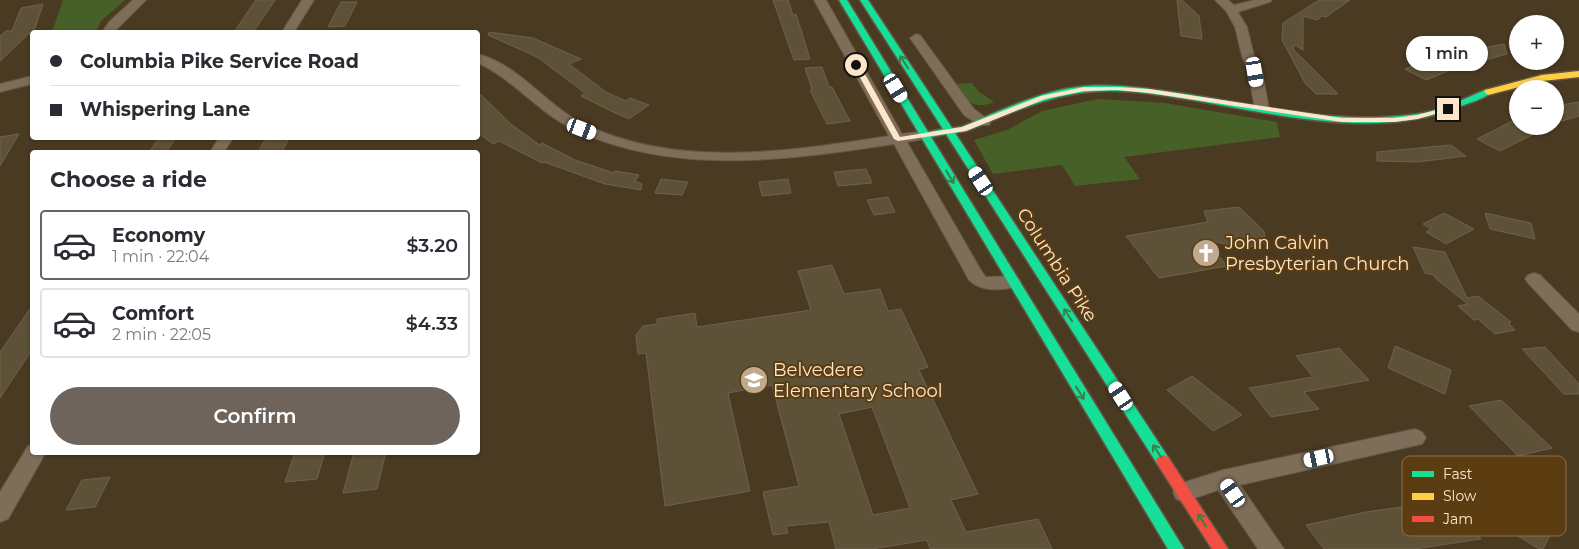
<!DOCTYPE html>
<meta charset="utf-8">
<style>
:root{--surface:#fff;--page:#f2f2f3;--text:#2b2b33;--muted:#7c7c81;--line:#e1e1e2;--accent:#6e645c}
body{margin:0;font-family:Montserrat,sans-serif;background:var(--page);color:var(--text);height:100vh;display:flex;flex-direction:column;font-size:19px;white-space:nowrap}
*{box-sizing:border-box;margin:0}
p{font-size:16px;color:var(--muted)}
.icon{flex:none;width:28px;height:28px;fill:none;stroke:currentColor;stroke-width:2;stroke-linecap:round;stroke-linejoin:round}
.map{position:relative;flex:1;overflow:hidden}
.drawer{position:absolute;left:30px;top:150px;width:450px;height:305px;display:flex;flex-direction:column;background:var(--surface);border-radius:5px;box-shadow:0 1px 4px #0004}
.drawer>*{flex:none}
.top-card{position:absolute;left:30px;top:30px;width:450px;height:110px;border-radius:5px;box-shadow:0 1px 4px #0004;display:grid;align-content:center;height:110px;padding:0 20px;background:var(--surface)}
.controls{position:absolute;left:1509px;top:15px;display:grid;gap:10px}
.controls a{display:grid;place-items:center;width:55px;height:55px;border-radius:50%;background:var(--surface);box-shadow:0 1px 4px #0004;font-size:25px}
.end{position:absolute;width:22px;height:22px;margin:-11px;border:6px solid #fee6ca;background:#111;box-shadow:0 0 0 2px #111}
.from{border-radius:50%}
.bubble{position:absolute;height:35px;border-radius:18px;background:var(--surface);box-shadow:0 1px 4px #0004;font-size:16px;font-weight:600;line-height:35px;text-align:center}
.car{position:absolute;width:15px;height:30px;margin:-15px -8px;border-radius:6px;box-shadow:0 0 4px 1px #0007;background:linear-gradient(#fff 24%,#345 0 40%,#fff 0 76%,#345 0 86%,#fff 0)}
.top-card b{display:flex;align-items:center;gap:18px;height:48px;font-size:19px}
.top-card b+b{border-top:1px solid var(--line)}
.top-card i{width:12px;height:12px;background:var(--text)}
ul{padding:0;list-style:none}
li{display:flex;align-items:center;gap:15px;height:70px;margin:0 10px 8px;padding:0 10px;border:2px solid var(--line);border-radius:5px}
li div{flex:1}
li b{display:block;font-size:19px}
li em{font-style:normal;font-weight:600}
li.on{border-color:var(--accent)}
li>.icon{width:45px;height:45px;stroke-width:1.5}
h2{padding:0 20px;font-size:22px;line-height:60px}
.button{display:flex;gap:10px;margin-top:auto;padding:10px 20px}
.button a{flex:1;height:58px;border-radius:30px;background:var(--accent);color:#fff;font-size:20px;font-weight:600;line-height:58px;text-align:center}
.map>svg:first-child{display:block}
.green{fill:#476028}
.building{fill:#5d5137;stroke:#6f624a;fill-rule:evenodd}
.lines{fill:none;stroke-linecap:round;stroke-linejoin:round}
.street-casing{stroke:#645642;stroke-width:2}
.fast-casing{stroke:#645642;stroke-width:3}
.slow-casing{stroke:#645642;stroke-width:3}
.jam-casing{stroke:#645642;stroke-width:3}
.street{fill:#7d6d59;fill-rule:evenodd}
.fast{fill:#16e098;fill-rule:evenodd}
.slow{fill:#ffcf43;fill-rule:evenodd}
.jam{fill:#f24e42;fill-rule:evenodd}
.oneway{stroke:#3f7e47}
.route{fill:#fee6ca}
.labels{text-anchor:middle;dominant-baseline:central;stroke-width:4;stroke-linejoin:round;paint-order:stroke}
.poi-label{font-size:18px;fill:#fee6ca;stroke:#5b3d11;text-anchor:start}
.street-label{font-size:18px;fill:#fee6ca;stroke:#5b3d11}
.key{fill:#5b3d11;stroke:#8c7048;stroke-width:1}
.key-label{font-size:14px;fill:#fee6ca}
</style>
<div class="map">
<svg width="1579" height="549" viewBox="0 0 1579 549">
<rect width="100%" height="100%" fill="#4a3a22"/>
<g class="green">
<path d="M63,0H125L101,21L96,32H52Z"/>
<path d="M972,83L979,92L994,102C973,111 965,99 954,84Z"/>
<path d="M1098,99L1165,103L1277,122L1280,137L1124,157L1140,179L1075,186L1062,165L993,174L974,140L1007,130L1042,111Z"/>
</g>
<g class="building">
<path d="M256,0H275L254,31L234,32Z"/>
<path d="M773,0H788L793,15L796,14L810,59L794,60Z"/>
<path d="M1177,0H1182L1199,16L1202,39L1181,36Z"/>
<path d="M1319,0H1350L1326,17L1322,16L1317,20L1303,16V50L1295,45L1293,49L1338,94H1316L1305,83L1282,40L1283,23Z"/>
<path d="M341,2H357L345,26L328,27Z"/>
<path d="M43,4L35,28L0,61V36L6,31H12L21,8Z"/>
<path d="M489,32L533,38L581,59L569,64L606,92L626,101L630,98L649,105L629,119L611,111L581,96L585,93L537,57L488,35Z"/>
<path d="M1504,44L1507,54L1453,69L1426,80L1405,69L1445,52L1449,54Z"/>
<path d="M822,67L829,87H832L850,121L827,124L810,90L812,89L805,68Z"/>
<path d="M478,92L512,125L540,145L542,143L575,160L614,173L615,171L639,175L635,181L642,184L641,190L605,184L544,162L542,163L499,141L493,144L478,133Z"/>
<path d="M1579,102V116L1555,123V106Z"/>
<path d="M1518,118V126H1550L1500,151L1477,139Z"/>
<path d="M19,134L0,166V137Z"/>
<path d="M159,138H176L166,152H149Z"/>
<path d="M266,138H289L282,152H258Z"/>
<path d="M1451,145L1466,156L1417,162L1377,161V152Z"/>
<path d="M866,169L872,183L838,186L834,172Z"/>
<path d="M661,179L688,182L682,195L655,193Z"/>
<path d="M788,179L791,193L762,196L759,182Z"/>
<path d="M888,197L895,212L874,215L867,200Z"/>
<path d="M1239,207L1264,231L1265,242L1244,249L1205,239L1227,266L1159,278L1126,236L1208,222L1204,211Z"/>
<path d="M1444,213L1474,229L1446,244L1426,232L1431,229L1423,224Z"/>
<path d="M1485,213L1531,223L1535,239L1490,229Z"/>
<path d="M1413,247L1445,252L1467,298L1478,296L1511,322L1509,324L1515,330L1495,334L1478,319L1474,320L1458,306L1468,304L1436,279L1434,275L1425,273Z"/>
<path d="M832,265L844,294L880,289L888,311L901,309L928,367L919,370L978,494L951,500L966,532L1038,519L1052,549H930L927,540L872,549H836L829,522L786,526L788,533L773,535L763,492L799,486L772,385L728,393L750,491L665,506L646,353L638,354L636,335L643,326L657,324V319L695,313L697,327L811,310L798,271ZM872,407L910,508L873,515L839,414Z"/>
<path d="M32,306V350L0,398V352Z"/>
<path d="M1395,346L1451,370L1445,394L1388,368Z"/>
<path d="M1545,347L1579,384V394H1564L1522,349Z"/>
<path d="M1339,348L1369,380L1304,392L1319,409L1271,417L1249,388L1313,377L1296,356Z"/>
<path d="M1192,376L1242,415L1213,431L1167,390Z"/>
<path d="M1501,400L1552,448L1518,456L1469,406Z"/>
<path d="M325,452L317,479L285,482L294,455Z"/>
<path d="M354,452H386L377,489L343,493Z"/>
<path d="M110,477L95,507L66,510L82,480Z"/>
<path d="M1515,481L1564,508L1543,549H1539L1489,518Z"/>
<path d="M1430,503L1437,512L1457,509L1481,539L1415,549H1324L1306,525L1366,512Z"/>
</g>
<g class="lines">
<defs>
<g id="street">
<path d="M133,0H146L114,32H102L110,21Z"/>
<path d="M302,0H314L294,32H282Z"/>
<path d="M814,0H826L902,134L925,131L930,132L932,135L930,138L907,142L982,272L986,277L1012,276L1018,278L1021,282L1018,286C1002,291 981,292 969,280L894,144C789,160 677,176 577,131C540,115 515,80 478,63V54C520,65 547,107 586,125C680,169 790,151 889,136Z"/>
<path d="M1215,0H1228L1234,5L1255,0H1272L1270,2L1238,12L1247,27L1254,56L1262,71L1269,109L1267,112L1262,113L1255,109L1248,71L1242,56L1235,27L1226,11Z"/>
<path d="M916,34L920,35L974,109L991,122L989,125H979L964,115L910,38Z"/>
<path d="M32,76V84L0,92V84Z"/>
<path d="M219,138H233L224,152H210Z"/>
<path d="M1534,273L1540,275L1579,314V332L1572,330L1528,283L1525,279L1528,275Z"/>
<path d="M1415,429L1422,432L1426,438L1422,444L1240,485L1284,549H1258L1218,490L1184,502L1176,499L1173,492L1176,485L1223,470Z"/>
<path d="M32,444V452H46L8,519L0,522V492L28,446Z"/>
</g>
<path id="fast" d="M839,0H847L928,132L943,129L860,0H868L952,128L961,127C1001,111 1043,89 1087,86C1122,84 1157,90 1192,95C1266,107 1342,125 1417,114C1441,111 1463,99 1485,90L1488,89L1492,92C1484,99 1469,103 1458,107C1374,141 1272,113 1186,99C1159,95 1131,90 1103,91C1054,92 1011,113 966,131L955,133L1168,457L1170,461L1168,465L1163,467L1158,465L946,134L931,137L1184,549H1168Z"/>
<path id="slow" d="M1579,71V77L1542,81L1488,95L1484,92L1485,90L1542,75Z"/>
<path id="jam" d="M1163,455L1168,457L1228,549H1212L1158,465L1156,461L1158,457Z"/>
</defs>
<use href="#street" class="street-casing"/>
<use href="#fast" class="fast-casing"/>
<use href="#slow" class="slow-casing"/>
<use href="#jam" class="jam-casing"/>
<use href="#street" class="street"/>
<use href="#fast" class="fast"/>
<use href="#slow" class="slow"/>
<use href="#jam" class="jam"/>
</g>
<defs><path id="oneway-shaft" d="M-6 0H5M1.5-3L5.5 0L1.5 3" fill="none" stroke-width="1.6" stroke-linecap="round" stroke-linejoin="round" transform="scale(1.25)"/></defs>
<g class="oneway">
<use href="#oneway-shaft" transform="translate(904 62) rotate(-123)"/>
<use href="#oneway-shaft" transform="translate(950 177) rotate(59)"/>
<use href="#oneway-shaft" transform="translate(1068 315) rotate(-123)"/>
<use href="#oneway-shaft" transform="translate(1080 393) rotate(58)"/>
<use href="#oneway-shaft" transform="translate(1157 451) rotate(-123)"/>
<use href="#oneway-shaft" transform="translate(1202 520) rotate(-122)"/>
</g>
<path class="route" d="M856,64L860,65L900,137L962,127L1041,96L1084,87H1117L1149,89L1342,118H1394L1417,115L1448,107L1451,109L1418,119L1394,122H1342L1149,93L1117,90L1084,91L1045,99L966,131L898,141L894,139L853,65Z"/>
<defs>
<symbol id="church-disc" viewBox="-11 -11 22 22"><circle r="9.5" fill="#bfaa8f" stroke="#5b3d11"/><path d="M-1.2-6h2.4v3.5h3.3v2.4h-3.3V6h-2.4V-.1h-3.3v-2.4h3.3Z" fill="#fff"/></symbol>
<symbol id="school-disc" viewBox="-11 -11 22 22"><circle r="9.5" fill="#bfaa8f" stroke="#5b3d11"/><path d="M0-5L7-2L0 1L-7-2ZM-4 1L0 2.5L4 1V4Q0 6-4 4Z" fill="#fff"/></symbol>
</defs>
<g fill-rule="evenodd">
<use href="#church-disc" x="1190" y="237" width="32" height="32"/>
<use href="#school-disc" x="738" y="364" width="32" height="32"/>
</g>
<g class="labels">
<g class="poi-label">
<text x="1225" y="243">John Calvin<tspan x="1225" dy="21">Presbyterian Church</tspan></text>
<text x="773" y="370">Belvedere<tspan x="773" dy="21">Elementary School</tspan></text>
</g>
<g class="street-label">
<text transform="translate(1057 265) rotate(57)">Columbia Pike</text>
</g>
</g>
<rect x="1402" y="456" width="164" height="80" rx="8" class="key"/>
<rect x="1412" y="471" width="22" height="6" fill="#16e098"/>
<rect x="1412" y="493" width="22" height="7" fill="#ffcf43"/>
<rect x="1412" y="516" width="22" height="6" fill="#f24e42"/>
<g class="key-label">
<text x="1443" y="479">Fast</text>
<text x="1443" y="501">Slow</text>
<text x="1443" y="524">Jam</text>
</g>
</svg>
<div class="controls">
<a>+</a>
<a>−</a>
</div>
<i class="end from" style="left:856px;top:65px"></i>
<i class="end" style="left:1448px;top:109px"></i>
<div class="bubble" style="left:1406px;top:36px;width:82px">1 min</div>
<i class="car" style="left:1255px;top:72px;rotate:171deg"></i>
<i class="car" style="left:896px;top:88px;rotate:149deg"></i>
<i class="car" style="left:582px;top:129px;rotate:111deg"></i>
<i class="car" style="left:981px;top:181px;rotate:327deg"></i>
<i class="car" style="left:1121px;top:396px;rotate:327deg"></i>
<i class="car" style="left:1319px;top:458px;rotate:258deg"></i>
<i class="car" style="left:1233px;top:493px;rotate:325deg"></i>
<div class="top-card">
<b><i class="from"></i>Columbia Pike Service Road</b>
<b><i></i>Whispering Lane</b>
</div>
<section class="drawer">
<h2>Choose a ride</h2>
<ul>
<li class="on"><svg class="icon" aria-label="car" viewBox="0 0 24 24"><path d="M5 17H2v-5l4-1 3-4h7l3 4 3 1v5h-3M9 17h6M6 11h13"/><circle cx="7" cy="17" r="2"/><circle cx="17" cy="17" r="2"/></svg><div><b>Economy</b><p>1 min · 22:04</p></div><em>$3.20</em></li>
<li><svg class="icon" aria-label="car" viewBox="0 0 24 24"><path d="M5 17H2v-5l4-1 3-4h7l3 4 3 1v5h-3M9 17h6M6 11h13"/><circle cx="7" cy="17" r="2"/><circle cx="17" cy="17" r="2"/></svg><div><b>Comfort</b><p>2 min · 22:05</p></div><em>$4.33</em></li>
</ul>
<div class="button"><a>Confirm</a></div>
</section>
</div>
